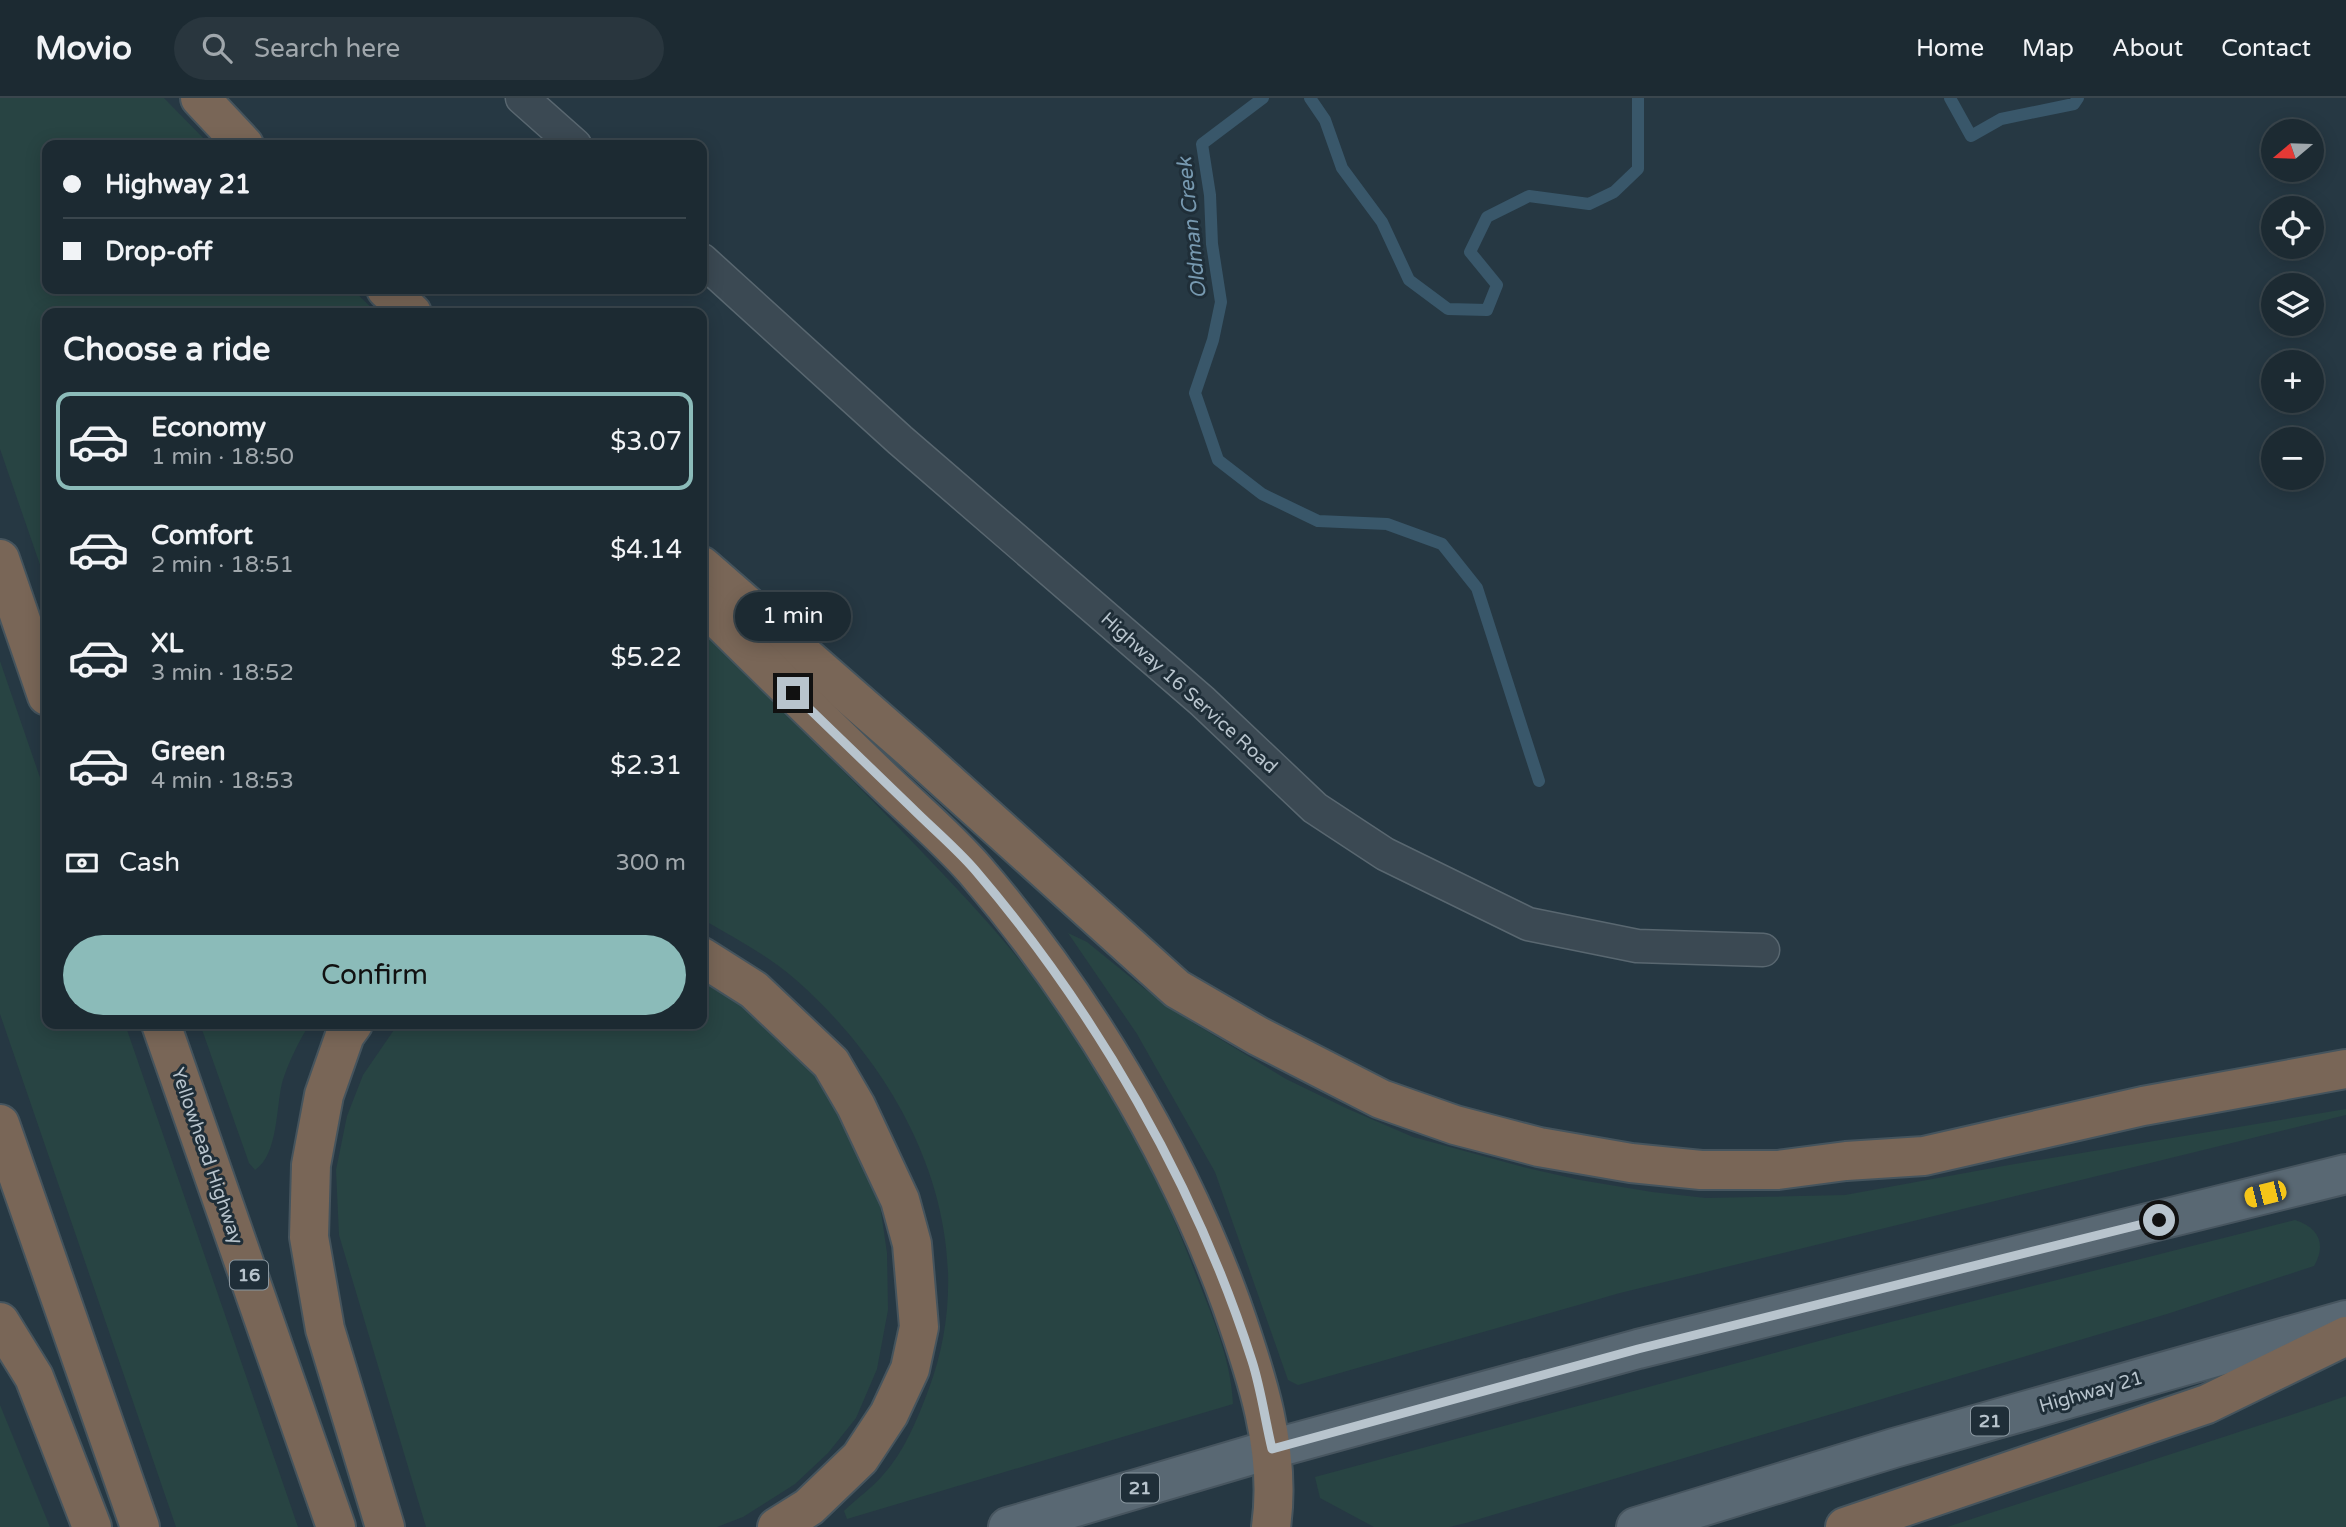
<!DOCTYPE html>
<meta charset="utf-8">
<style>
:root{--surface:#1c2a32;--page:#29363e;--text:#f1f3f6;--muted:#a0a7ac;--line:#3a464d;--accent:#8bbbb9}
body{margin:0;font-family:"Varela Round",sans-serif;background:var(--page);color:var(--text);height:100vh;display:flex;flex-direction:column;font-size:26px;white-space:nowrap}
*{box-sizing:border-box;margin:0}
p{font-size:23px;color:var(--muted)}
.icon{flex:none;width:38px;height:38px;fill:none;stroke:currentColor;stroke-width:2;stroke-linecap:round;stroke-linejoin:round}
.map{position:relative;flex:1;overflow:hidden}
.drawer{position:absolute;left:42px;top:210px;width:665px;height:721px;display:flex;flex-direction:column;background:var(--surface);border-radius:14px;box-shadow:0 4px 18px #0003,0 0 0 2px var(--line)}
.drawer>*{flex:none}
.hud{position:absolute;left:42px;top:42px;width:665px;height:154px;border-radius:14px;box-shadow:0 4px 18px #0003,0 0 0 2px var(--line);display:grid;align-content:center;height:154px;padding:0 21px;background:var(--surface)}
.needle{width:46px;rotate:251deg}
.buttons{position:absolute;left:2261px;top:21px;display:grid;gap:14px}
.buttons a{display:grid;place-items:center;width:63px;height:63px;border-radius:50%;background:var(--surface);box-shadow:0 4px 18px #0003,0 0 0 2px var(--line);font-size:35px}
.end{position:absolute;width:32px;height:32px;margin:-16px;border:9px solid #b8c4cd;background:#111;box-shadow:0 0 0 4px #111}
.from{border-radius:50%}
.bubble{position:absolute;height:49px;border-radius:24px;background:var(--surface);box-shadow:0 4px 18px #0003,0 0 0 2px var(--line);font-size:23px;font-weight:600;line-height:49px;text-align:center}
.car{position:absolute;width:21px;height:42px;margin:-21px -10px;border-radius:9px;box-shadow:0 0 5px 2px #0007;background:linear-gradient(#f5c518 24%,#345 0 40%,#f5c518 0 76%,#345 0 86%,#f5c518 0)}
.hud b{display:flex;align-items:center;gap:24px;height:66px;font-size:26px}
.hud b+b{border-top:2px solid var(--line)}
.hud i{width:18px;height:18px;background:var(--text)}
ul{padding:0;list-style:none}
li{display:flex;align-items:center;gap:21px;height:98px;margin:0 14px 10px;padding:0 7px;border:4px solid transparent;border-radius:14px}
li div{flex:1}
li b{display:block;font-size:26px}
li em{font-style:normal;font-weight:600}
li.on{border-color:var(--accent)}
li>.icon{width:63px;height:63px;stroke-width:1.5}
h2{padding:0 21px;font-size:32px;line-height:84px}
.pay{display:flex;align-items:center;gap:18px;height:77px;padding:0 21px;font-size:26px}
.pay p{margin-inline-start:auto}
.action{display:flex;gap:14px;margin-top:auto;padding:14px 21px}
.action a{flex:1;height:80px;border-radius:42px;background:var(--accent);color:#111;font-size:28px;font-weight:600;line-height:80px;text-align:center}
header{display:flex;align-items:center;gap:42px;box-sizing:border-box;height:98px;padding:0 35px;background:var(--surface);border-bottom:2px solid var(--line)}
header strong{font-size:33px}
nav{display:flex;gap:38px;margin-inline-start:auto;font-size:24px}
.search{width:490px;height:63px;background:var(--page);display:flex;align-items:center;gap:18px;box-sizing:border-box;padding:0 24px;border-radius:38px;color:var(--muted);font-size:26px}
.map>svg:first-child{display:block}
.green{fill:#284443}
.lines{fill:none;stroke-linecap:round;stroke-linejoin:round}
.stream{stroke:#39576a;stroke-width:12}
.street-casing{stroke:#596770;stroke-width:35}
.primary-casing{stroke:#47555f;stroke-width:42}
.highway-casing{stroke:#45545d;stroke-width:42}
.street{stroke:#3b4953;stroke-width:32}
.primary{stroke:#596873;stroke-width:38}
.highway{stroke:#796657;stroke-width:38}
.route{stroke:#b8c4cd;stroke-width:9}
.labels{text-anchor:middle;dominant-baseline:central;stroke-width:6;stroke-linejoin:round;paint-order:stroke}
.shield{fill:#1f2e38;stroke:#8a97a0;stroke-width:2}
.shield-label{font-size:18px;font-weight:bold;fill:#b8c4cd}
.street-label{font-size:19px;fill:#b8c4cd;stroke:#1f2e38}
.water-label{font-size:21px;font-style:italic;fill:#7799b0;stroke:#1f2e38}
</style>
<header>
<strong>Movio</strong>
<div class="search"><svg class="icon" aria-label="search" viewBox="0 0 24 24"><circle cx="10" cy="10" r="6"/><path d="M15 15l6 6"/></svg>Search here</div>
<nav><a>Home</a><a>Map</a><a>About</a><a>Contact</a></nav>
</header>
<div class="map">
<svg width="2346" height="1429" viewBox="0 0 2346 1429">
<rect width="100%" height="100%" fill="#263843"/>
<g class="green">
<path d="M0,0H164L210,47H47V191H352L377,215H47V487L0,351Z"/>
<path d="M702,534C776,607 851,679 923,755C964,798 1006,842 1041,890C1104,974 1154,1067 1191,1164C1208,1209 1231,1257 1233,1306L847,1421L844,1413C856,1401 872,1390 883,1377C904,1354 917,1322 928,1293C986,1141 912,984 795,881C768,857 734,840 702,821Z"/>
<path d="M0,563L47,700V926H125L298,1429H176L0,916Z"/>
<path d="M1068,835L1087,844L1145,891L1192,924L1286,981L1348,1011L1413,1039L1527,1070L1580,1082L1652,1094L1706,1100L1845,1097L2009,1067L2346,1011V1017L1620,1195L1298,1287L1288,1282L1215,1074L1137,936Z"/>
<path d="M702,884L736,904L795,952L834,999L879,1100L887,1155L888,1212L877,1271L856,1320L828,1355L795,1386L743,1419L717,1429H426L339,1137L336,1072L347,1018L363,977L398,926H702Z"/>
<path d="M200,926H310C300,940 287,968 282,985C276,1010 278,1057 255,1072L249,1065Z"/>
<path d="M2295,1122C2318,1129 2327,1146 2314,1168L2167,1216L1466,1425L1449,1429H1374L1320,1400L1315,1379L1867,1230Z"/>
<path d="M2346,1298V1429H1947L2291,1317Z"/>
<path d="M0,1307L50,1429H0Z"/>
</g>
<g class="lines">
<g class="stream">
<path d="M1263,0L1202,46L1210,97L1212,146L1221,204L1213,242L1195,295L1218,362L1262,396L1318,423L1387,426L1442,446L1477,490L1539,683"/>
<path d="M1310,0L1325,22L1342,70L1382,124L1409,182L1448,211L1487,212L1497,187L1470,154L1487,119L1529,98L1589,106L1614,94L1638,71V0"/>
<path d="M1950,0L1971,38L2001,21L2074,6L2078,0"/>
</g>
<defs>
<g id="street">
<path d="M522,0L575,47"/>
<path d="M702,162L900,342L1202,603L1315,710L1385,756L1528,826L1637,848L1763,852"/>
</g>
<g id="primary">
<path d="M1008,1429L1272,1351L1638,1251L2346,1076"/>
<path d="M1636,1429L1894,1350L2346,1222"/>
</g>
<g id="highway">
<path d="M200,0L244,47"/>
<path d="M386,191L412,215"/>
<path d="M0,461L47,598"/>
<path d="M702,468L911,651L1177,891L1258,938L1381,1001L1455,1027L1539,1049L1631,1065L1701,1072H1778L1846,1063L1924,1058L2143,1008L2346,971"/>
<path d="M702,505C763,566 825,626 887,686C916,714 948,741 975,772C1081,895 1176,1053 1231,1205C1256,1276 1282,1353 1271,1429"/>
<path d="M702,859L754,892L831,965L856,1008L900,1102L912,1146L919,1229L910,1271L889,1316L860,1360L809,1409L777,1429"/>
<path d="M161,926L336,1429"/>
<path d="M353,926L345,937L324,997L311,1067L309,1139L325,1231L385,1429"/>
<path d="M0,1026L140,1429"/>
<path d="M0,1224L34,1279L92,1429"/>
<path d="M1845,1429L2207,1306L2346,1238"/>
</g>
</defs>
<use href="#street" class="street-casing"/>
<use href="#primary" class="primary-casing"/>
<use href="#highway" class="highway-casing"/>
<use href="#street" class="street"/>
<use href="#primary" class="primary"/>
<use href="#highway" class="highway"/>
</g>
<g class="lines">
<path class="route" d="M793,595C832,633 872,671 911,709C932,730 956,750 975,772C1095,912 1196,1087 1252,1263C1261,1291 1265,1322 1272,1351L1638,1251L2159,1122"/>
</g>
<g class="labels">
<g class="shield">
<rect x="230" y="1162.5" width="38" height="29" rx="5"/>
<rect x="1971" y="1308.5" width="38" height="29" rx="5"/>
<rect x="1121" y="1375.5" width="38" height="29" rx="5"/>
</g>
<g class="shield-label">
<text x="249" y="1177">16</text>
<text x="1990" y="1323">21</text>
<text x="1140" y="1390">21</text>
</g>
<g class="street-label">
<text transform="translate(1189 595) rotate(42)">Highway 16 Service Road</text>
<text transform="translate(207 1058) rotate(71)">Yellowhead Highway</text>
<text transform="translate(2091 1294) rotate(-16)">Highway 21</text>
</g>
<g class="water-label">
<text transform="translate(1192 130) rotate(-96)">Oldman Creek</text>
</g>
</g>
</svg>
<div class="buttons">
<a><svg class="needle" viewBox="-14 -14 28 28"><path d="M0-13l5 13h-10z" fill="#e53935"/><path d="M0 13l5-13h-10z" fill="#a0a7ac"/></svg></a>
<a><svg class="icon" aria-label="locate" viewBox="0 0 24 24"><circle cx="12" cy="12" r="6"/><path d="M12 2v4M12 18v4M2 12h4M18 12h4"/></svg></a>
<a><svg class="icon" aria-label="layers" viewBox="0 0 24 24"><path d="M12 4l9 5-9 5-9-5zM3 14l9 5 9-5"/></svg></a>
<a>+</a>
<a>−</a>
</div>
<i class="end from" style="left:2159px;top:1122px"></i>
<i class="end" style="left:793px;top:595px"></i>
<div class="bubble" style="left:735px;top:494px;width:116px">1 min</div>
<i class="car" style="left:2265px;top:1096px;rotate:256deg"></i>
<div class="hud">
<b><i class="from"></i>Highway 21</b>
<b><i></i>Drop-off</b>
</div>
<section class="drawer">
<h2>Choose a ride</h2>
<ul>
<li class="on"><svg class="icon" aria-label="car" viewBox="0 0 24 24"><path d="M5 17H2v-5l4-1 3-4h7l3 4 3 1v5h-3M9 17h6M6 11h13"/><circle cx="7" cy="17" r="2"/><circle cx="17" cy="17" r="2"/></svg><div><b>Economy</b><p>1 min · 18:50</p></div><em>$3.07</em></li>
<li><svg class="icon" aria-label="car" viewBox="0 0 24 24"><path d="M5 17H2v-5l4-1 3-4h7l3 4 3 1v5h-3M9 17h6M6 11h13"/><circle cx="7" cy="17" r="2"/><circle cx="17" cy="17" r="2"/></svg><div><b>Comfort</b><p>2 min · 18:51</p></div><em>$4.14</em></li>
<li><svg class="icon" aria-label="car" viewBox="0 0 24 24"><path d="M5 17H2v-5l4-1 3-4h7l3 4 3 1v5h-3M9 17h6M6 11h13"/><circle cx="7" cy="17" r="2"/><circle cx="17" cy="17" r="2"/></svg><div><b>XL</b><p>3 min · 18:52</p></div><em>$5.22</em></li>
<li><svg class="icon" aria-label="car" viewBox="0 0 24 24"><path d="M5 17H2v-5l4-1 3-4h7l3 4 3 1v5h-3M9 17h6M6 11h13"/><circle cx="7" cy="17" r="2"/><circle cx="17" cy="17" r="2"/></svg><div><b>Green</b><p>4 min · 18:53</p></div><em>$2.31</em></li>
</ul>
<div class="pay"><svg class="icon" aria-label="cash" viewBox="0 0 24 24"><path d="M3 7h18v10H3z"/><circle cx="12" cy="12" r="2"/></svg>Cash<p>300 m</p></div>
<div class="action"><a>Confirm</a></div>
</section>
</div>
